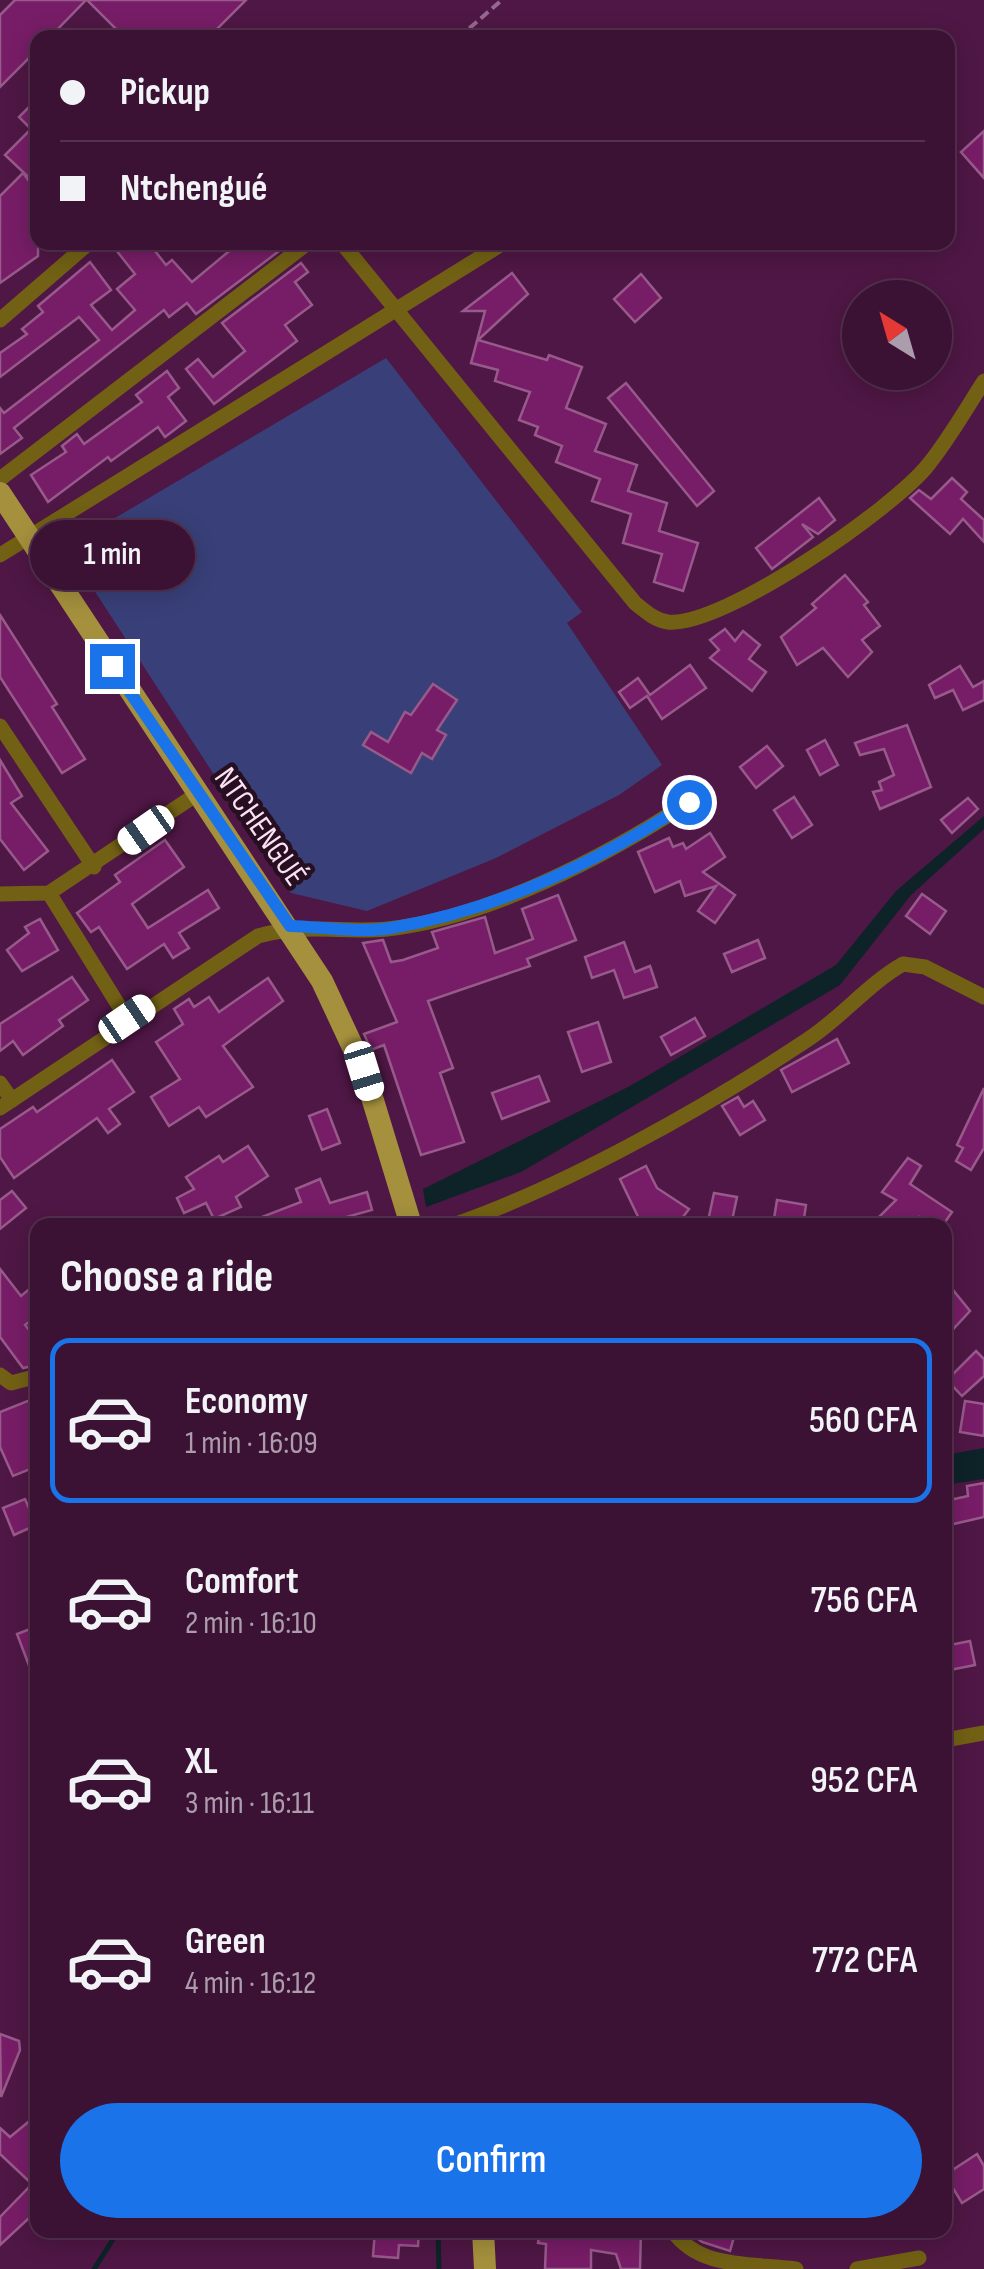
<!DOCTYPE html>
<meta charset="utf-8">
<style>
:root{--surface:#3b1134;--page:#461f40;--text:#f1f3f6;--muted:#ac9dac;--line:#54314f;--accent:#1a73e8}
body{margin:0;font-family:"Sofia Sans Condensed",sans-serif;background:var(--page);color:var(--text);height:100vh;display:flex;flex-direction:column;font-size:38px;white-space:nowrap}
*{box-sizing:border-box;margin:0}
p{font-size:32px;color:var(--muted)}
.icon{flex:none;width:55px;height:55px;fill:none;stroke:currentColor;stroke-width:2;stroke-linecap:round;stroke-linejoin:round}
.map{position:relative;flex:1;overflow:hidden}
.panel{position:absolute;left:30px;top:1218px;width:922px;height:1020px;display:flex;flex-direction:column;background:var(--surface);border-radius:20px;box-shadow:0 5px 25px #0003,0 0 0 2px var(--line)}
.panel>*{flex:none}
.banner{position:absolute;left:30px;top:30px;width:925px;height:220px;border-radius:20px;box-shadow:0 5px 25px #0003,0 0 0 2px var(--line);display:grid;align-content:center;height:220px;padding:0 30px;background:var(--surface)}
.needle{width:65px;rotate:323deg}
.fabs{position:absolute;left:842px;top:280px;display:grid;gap:20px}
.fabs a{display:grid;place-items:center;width:110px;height:110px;border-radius:50%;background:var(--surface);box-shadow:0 5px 25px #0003,0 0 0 2px var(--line);font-size:50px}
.end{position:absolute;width:45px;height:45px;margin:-22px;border:12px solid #1a73e8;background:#fff;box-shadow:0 0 0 5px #fff}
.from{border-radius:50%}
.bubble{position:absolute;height:70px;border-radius:35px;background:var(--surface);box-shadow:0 5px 25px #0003,0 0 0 2px var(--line);font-size:32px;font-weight:600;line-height:70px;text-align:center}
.car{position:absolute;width:30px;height:60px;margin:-30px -15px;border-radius:12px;box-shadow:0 0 8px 2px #0007;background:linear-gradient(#fff 24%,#345 0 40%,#fff 0 76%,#345 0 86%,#fff 0)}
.banner b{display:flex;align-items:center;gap:35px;height:95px;font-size:38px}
.banner b+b{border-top:2px solid var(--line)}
.banner i{width:25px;height:25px;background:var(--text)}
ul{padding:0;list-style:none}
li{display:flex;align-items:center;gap:30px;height:165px;margin:0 20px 15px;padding:0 10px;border:5px solid transparent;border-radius:20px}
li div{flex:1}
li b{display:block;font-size:38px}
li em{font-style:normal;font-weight:600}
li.active{border-color:var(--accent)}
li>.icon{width:90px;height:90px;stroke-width:1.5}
h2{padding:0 30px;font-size:45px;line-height:120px}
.button{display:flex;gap:20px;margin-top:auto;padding:20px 30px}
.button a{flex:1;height:115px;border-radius:60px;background:var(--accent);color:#fff;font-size:40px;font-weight:600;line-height:115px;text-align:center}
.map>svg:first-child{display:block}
.green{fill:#394079}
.water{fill:#0d2328}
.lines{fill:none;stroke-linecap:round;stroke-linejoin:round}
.stream{stroke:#0d2328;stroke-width:5}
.building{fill:#771d67;stroke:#985a8a;stroke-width:2.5}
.path{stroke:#95698c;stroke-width:4;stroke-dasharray:10 5;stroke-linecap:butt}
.minor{stroke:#726114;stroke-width:15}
.primary{stroke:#a5913d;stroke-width:22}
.route{stroke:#1a73e8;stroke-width:12}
.labels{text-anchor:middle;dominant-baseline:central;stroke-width:9;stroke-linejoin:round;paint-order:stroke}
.street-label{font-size:32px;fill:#fce0f4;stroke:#270f22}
</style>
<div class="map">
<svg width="984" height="2269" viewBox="0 0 984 2269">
<rect width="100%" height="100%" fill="#4f1745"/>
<path class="green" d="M386,358L582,612L567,623L662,765L619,795L496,858L367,911L291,893L66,547Z"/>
<g class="water">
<path d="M984,816V829L911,895L840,985L521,1172L426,1207L423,1189L630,1086L836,965L896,891Z"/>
<path d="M984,1448V1479L945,1485V1455Z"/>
</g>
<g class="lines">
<g class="stream">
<path d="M31,1988L38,2004"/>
<path d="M438,2230L439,2269"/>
<path d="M94,2269L119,2230"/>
</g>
</g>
<g class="building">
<path d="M15,0H86L49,38H38V49L0,87V15Z"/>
<path d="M87,0H246L208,38H125Z"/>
<path d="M38,98V186L5,155L31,129L19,117Z"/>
<path d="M984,131V178L961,152Z"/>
<path d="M23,173L38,193V256L0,283V196Z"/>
<path d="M125,242H148L166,265L172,260L192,282L240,242L287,245L196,314L187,303L169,317L164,310L14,428L22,438L0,454V408L4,413L99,340L79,317L0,377V353L27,334L22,329L43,312L38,306L90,262L111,290L91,305L112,330L135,310L117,289L135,274L116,250Z"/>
<path d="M301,263L308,272L295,282L312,305L285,325L297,341L214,404L186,369L198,359L213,377L245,351L222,323Z"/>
<path d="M512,273L528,294L478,340L547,360L549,355L582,367L566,408L606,424L595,451L637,465L628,491L667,503L659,531L698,543L683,591L654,582L662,554L623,543L631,514L592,501L600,479L556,462L562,446L535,435L538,427L519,420L530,392L495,381L498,370L471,363L485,311H463Z"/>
<path d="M641,274L661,298L635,322L614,299Z"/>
<path d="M167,371L179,388L168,397L186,421L165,437L158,427L111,461L108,457L48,502L31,475L66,452L62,446L77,434L84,444L142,402L136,395Z"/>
<path d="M626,383L714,491L697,506L608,398Z"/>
<path d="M952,478L967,492L961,499L984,520V542L963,519L950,534L910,498L919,490L931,499Z"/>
<path d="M819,498L835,520L818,534L802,524L813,537L772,569L756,548Z"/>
<path d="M845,575L868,602L864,605L880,626L862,640L872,652L848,677L823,648L797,665L781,637L816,608L812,604Z"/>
<path d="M0,615L57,704L52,707L85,759L62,773L0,677Z"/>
<path d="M725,629L735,641L743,631L760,645L749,659L766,672L752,691L710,658L719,650L710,640Z"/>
<path d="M690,665L706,688L662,719L647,696L630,708L619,692L638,678L650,695Z"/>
<path d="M960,666L973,687L984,681V700L963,710L953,690L935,698L929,685Z"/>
<path d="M433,684L457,700L437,730L446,735L432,759L422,753L411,773L363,745L371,732L388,742L405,712L411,715Z"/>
<path d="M907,725L931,787L880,809L873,792L882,790L879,782L894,775L884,749L860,755L855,743Z"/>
<path d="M825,740L838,765L820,775L807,750Z"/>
<path d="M767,746L783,766L756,788L740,767Z"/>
<path d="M0,760L22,796L11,803L48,851L24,870L0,839Z"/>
<path d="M794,797L812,825L792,838L774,810Z"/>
<path d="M968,798L978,809L952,833L941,820Z"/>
<path d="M710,833L725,857L703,872L735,895L715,923L698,911L716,886L685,896L680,881L655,892L638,852L669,838L673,847L683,843L686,849Z"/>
<path d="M165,840L184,867L132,904L148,928L208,890L219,908L179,933L189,948L173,958L164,944L127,969L99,927L91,932L77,913L120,882L115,875Z"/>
<path d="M922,894L946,911L930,934L906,916Z"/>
<path d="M558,895L576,940L527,959L530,966L428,1001L453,1068L440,1073L464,1142L421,1155L384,1045L371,1050L364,1034L397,1022L363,943L383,940L391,962L403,960L438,948L432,932L485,917L495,953L533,939L522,909Z"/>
<path d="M40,919L58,950L22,971L7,950L29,933L25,927Z"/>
<path d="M758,940L765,958L732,972L724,954Z"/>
<path d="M624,942L635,972L650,966L657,987L624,998L614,970L592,978L585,957Z"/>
<path d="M72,977L88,1000L59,1020L63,1026L23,1055L13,1041L0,1051V1024Z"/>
<path d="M268,978L283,1001L223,1046L253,1087L206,1117L199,1107L169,1126L151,1097L180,1079L156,1042L183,1024L174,1009L189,999L194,1007L209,997L219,1012Z"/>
<path d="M695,1018L705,1036L671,1055L661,1037Z"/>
<path d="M598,1022L611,1062L582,1072L568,1032Z"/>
<path d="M837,1039L849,1063L792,1092L781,1070Z"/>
<path d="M112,1060L134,1092L109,1109L120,1124L108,1133L97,1118L14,1178L0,1157V1129L33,1107L37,1112Z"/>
<path d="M539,1076L549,1101L502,1119L492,1093Z"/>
<path d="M984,1088V1148L971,1170L956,1161L963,1148L957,1145Z"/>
<path d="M738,1097L744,1107L753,1101L765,1120L740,1135L722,1106Z"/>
<path d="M327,1109L340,1143L322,1150L309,1116Z"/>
<path d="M248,1146L268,1176L236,1197L241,1207L214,1219L206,1203L184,1213L177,1198L194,1189L186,1177L219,1156L223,1162Z"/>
<path d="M908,1158L921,1166L910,1184L952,1212L943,1225H930L919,1217L911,1225L897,1219L902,1225H871L896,1200L882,1192Z"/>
<path d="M646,1166L657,1188L689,1209L677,1225H642L620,1179Z"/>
<path d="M320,1179L330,1203L367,1192L372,1210L318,1225H241L301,1202L296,1189Z"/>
<path d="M12,1191L26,1208L0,1229V1200Z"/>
<path d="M714,1193L737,1197L731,1225L708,1221Z"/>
<path d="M777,1200L806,1205L803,1225H773Z"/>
<path d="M0,1269L21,1296L38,1282V1315L25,1325L38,1341L37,1365L23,1368L0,1337Z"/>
<path d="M945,1280L970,1311L945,1338Z"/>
<path d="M976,1351L984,1359V1376L962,1396L947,1380Z"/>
<path d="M30,1400L38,1420V1466L13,1476L0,1447V1412Z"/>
<path d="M965,1401L984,1404V1436L960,1432Z"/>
<path d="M984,1483V1517L945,1526V1501L968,1496L967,1486Z"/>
<path d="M25,1499L36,1525L14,1535L3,1508Z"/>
<path d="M38,1626V1684H36L17,1634Z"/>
<path d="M970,1641L975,1665L945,1671V1646Z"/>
<path d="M0,2034L19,2041L20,2050L1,2097Z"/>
<path d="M38,2114V2227L29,2218L0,2245V2217L32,2184L0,2154V2128L10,2137Z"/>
<path d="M977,2154L984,2166V2189L962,2203L945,2175Z"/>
<path d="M375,2230H419L418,2246L399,2245L398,2258L373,2256Z"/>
<path d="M540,2230H641L640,2269H621L616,2254L591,2250V2269H545L546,2244L538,2243Z"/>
<path d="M699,2230H736L730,2251L702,2242L697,2238Z"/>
</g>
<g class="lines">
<path class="path" d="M458,38L502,0"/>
<g class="minor">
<path d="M341,242L635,603C646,612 655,620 668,622C722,628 894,508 928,465C949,439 966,409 984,381"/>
<path d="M0,320L90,242"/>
<path d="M0,479L309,242"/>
<path d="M0,555L505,242"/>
<path d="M0,726L94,867"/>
<path d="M49,893L127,1019"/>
<path d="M0,894L49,893L197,794"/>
<path d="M0,1083L12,1100"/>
<path d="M0,1108L258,936C302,923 342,933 387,929C488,918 605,857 689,802"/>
<path d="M453,1225C566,1186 706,1107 807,1040C841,1018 868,984 903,964L925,967L984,997"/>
<path d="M0,1375L11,1383L38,1376"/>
<path d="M945,1740L984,1733"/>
<path d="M672,2230C699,2269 748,2263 796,2269"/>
<path d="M857,2269L919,2258"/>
</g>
<g class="primary">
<path d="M0,493L322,981L364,1071L411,1225"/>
<path d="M483,2230L485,2269"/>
</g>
</g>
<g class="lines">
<path class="route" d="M112,666L290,926C322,927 359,933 391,928C499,910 598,862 689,802"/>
</g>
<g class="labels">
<g class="street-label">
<text transform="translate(260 827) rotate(55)">NTCHENGUÉ</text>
</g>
</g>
</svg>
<div class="fabs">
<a><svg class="needle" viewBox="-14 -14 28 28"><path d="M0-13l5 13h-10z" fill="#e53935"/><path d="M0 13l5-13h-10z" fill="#ac9dac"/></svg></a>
</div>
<i class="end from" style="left:689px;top:802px"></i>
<i class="end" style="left:112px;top:666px"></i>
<div class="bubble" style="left:30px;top:520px;width:165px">1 min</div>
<i class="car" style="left:146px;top:830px;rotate:235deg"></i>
<i class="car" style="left:127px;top:1019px;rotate:56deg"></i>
<i class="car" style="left:364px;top:1071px;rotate:163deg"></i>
<div class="banner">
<b><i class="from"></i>Pickup</b>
<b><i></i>Ntchengué</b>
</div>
<section class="panel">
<h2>Choose a ride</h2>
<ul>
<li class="active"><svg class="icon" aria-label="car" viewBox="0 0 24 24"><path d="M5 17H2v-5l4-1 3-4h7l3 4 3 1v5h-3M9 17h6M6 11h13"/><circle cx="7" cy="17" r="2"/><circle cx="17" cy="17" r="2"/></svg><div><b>Economy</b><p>1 min · 16:09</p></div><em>560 CFA</em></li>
<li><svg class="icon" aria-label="car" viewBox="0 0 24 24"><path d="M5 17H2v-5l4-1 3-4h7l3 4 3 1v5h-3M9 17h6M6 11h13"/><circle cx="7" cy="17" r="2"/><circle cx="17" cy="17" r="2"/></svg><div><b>Comfort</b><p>2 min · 16:10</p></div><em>756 CFA</em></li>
<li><svg class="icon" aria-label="car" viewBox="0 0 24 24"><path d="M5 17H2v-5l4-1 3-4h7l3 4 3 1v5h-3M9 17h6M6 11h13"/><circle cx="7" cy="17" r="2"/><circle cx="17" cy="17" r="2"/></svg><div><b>XL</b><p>3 min · 16:11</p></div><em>952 CFA</em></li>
<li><svg class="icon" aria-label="car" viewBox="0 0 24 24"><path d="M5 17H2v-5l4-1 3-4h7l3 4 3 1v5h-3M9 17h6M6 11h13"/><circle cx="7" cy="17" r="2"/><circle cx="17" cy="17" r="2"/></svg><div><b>Green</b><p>4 min · 16:12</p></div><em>772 CFA</em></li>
</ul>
<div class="button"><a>Confirm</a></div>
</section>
</div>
